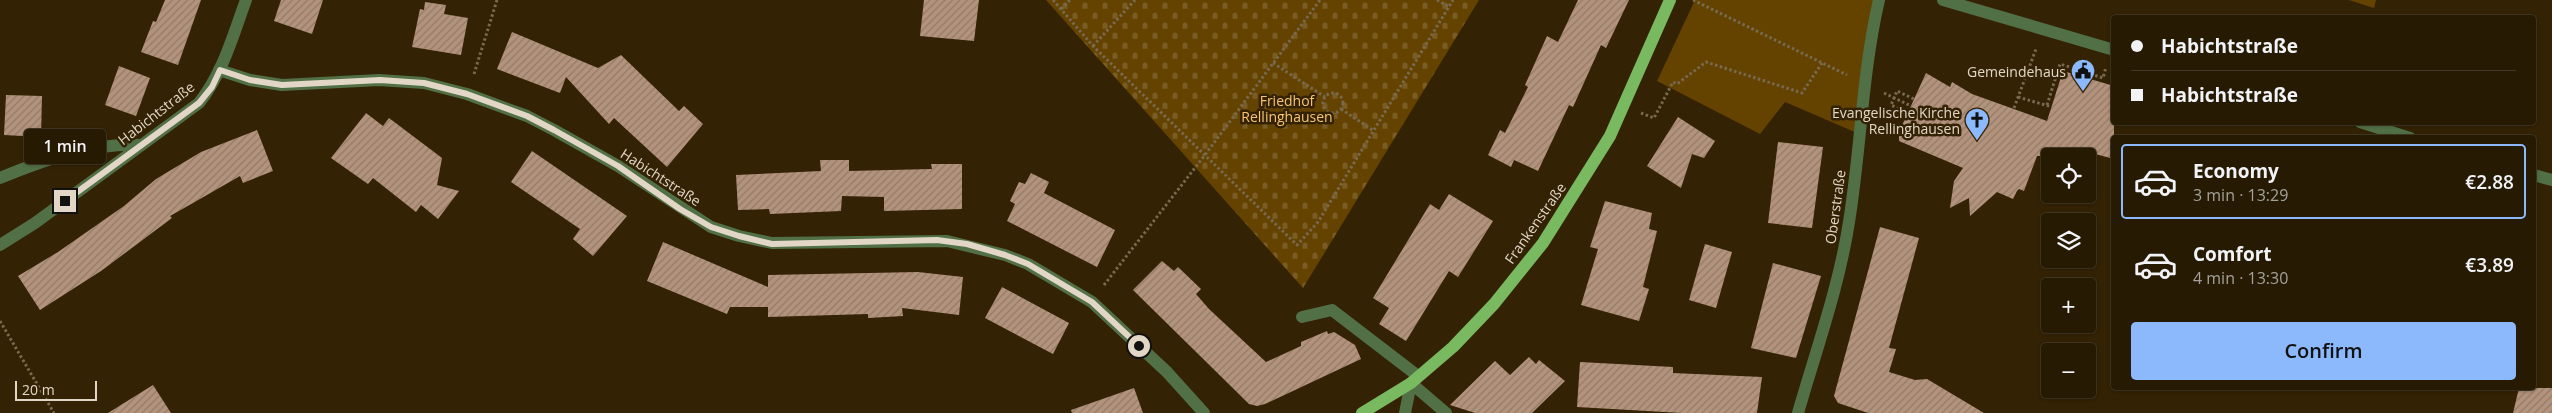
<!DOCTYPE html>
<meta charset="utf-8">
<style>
:root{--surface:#261a03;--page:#2e230d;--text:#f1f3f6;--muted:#a4a19a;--line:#423825;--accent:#8cb9fc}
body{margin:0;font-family:"Open Sans",sans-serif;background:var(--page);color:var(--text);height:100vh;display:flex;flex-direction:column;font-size:19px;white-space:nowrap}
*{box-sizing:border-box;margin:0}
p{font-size:16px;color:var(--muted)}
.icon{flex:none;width:28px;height:28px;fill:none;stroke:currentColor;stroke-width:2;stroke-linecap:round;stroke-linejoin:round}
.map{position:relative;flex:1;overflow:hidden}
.drawer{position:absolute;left:2111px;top:135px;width:425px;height:255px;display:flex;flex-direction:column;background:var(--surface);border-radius:5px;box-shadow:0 1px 4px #0004,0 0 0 1px var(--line)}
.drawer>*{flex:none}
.top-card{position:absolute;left:2111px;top:15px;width:425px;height:110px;border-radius:5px;box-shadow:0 1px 4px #0004,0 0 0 1px var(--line);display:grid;align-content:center;height:110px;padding:0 20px;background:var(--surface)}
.controls{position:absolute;left:2041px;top:148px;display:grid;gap:10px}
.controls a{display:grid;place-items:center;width:55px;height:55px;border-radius:5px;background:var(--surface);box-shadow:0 1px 4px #0004,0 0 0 1px var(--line);font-size:25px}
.scale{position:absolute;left:15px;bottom:12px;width:82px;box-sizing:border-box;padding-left:5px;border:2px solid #e2d7c7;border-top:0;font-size:14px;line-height:18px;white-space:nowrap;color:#e2d7c7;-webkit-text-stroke:4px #332204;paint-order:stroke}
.end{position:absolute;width:22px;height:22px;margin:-11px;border:6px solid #e2d7c7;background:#111;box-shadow:0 0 0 2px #111}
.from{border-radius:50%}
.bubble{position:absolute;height:35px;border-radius:5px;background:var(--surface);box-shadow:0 1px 4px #0004,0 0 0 1px var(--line);font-size:16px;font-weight:600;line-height:35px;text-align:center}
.top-card b{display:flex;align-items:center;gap:18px;height:48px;font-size:19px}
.top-card b+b{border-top:1px solid var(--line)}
.top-card i{width:12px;height:12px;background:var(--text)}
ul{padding:9px 0 0;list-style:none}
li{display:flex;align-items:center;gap:15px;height:75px;margin:0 10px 8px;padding:0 10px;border:2px solid transparent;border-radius:5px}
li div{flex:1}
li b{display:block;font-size:19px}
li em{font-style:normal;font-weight:600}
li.current{border-color:var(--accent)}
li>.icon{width:45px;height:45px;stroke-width:1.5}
.action{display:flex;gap:10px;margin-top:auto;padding:10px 20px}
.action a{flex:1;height:58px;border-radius:5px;background:var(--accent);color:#111;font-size:20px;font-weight:600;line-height:58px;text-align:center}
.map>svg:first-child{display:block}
.grass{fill:#644300}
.cemetery{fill:url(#cemetery-stones)}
.park{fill:url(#park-crowns)}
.building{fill:url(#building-hatch)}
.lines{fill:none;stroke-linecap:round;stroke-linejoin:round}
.path{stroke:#786a51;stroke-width:3;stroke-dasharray:2.5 2.5;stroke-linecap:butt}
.minor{stroke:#517046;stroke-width:12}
.major{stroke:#79ba60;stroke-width:12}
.route{stroke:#e2d7c7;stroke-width:6}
.labels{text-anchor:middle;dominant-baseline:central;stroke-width:5;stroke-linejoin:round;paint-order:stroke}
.poi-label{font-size:14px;fill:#e2d7c7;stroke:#332204;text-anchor:end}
.park-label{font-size:14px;fill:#f8c472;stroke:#332204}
.street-label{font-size:14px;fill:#e2d7c7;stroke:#332204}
</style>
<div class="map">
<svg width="2552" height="413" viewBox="0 0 2552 413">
<defs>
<pattern id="cemetery-stones" width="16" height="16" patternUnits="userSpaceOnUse" patternTransform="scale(1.25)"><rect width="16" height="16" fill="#644300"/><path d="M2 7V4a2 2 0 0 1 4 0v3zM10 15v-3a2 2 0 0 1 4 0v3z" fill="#7a5d24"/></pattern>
<pattern id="park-crowns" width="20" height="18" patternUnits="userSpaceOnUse" patternTransform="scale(1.25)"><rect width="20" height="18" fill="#644300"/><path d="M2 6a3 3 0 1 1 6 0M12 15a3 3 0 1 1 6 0" fill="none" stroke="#7a5d24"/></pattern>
<pattern id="building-hatch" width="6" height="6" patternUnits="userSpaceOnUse" patternTransform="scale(1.25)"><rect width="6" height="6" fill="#b3937c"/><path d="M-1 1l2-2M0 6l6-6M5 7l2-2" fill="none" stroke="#927a69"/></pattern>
</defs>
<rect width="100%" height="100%" fill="#332204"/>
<path class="grass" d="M1695,0H1877L1857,133L1785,102L1760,134L1657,81Z"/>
<path class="cemetery" d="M1046,0H1479L1303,288Z"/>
<path class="park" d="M2349,0H2376L2374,8Z"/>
<g class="building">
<path d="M165,0H201L178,65L141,52L153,21L156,22Z"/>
<path d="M281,0H323L312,34L274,21Z"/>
<path d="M924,0H979L974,41L920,36Z"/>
<path d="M1578,0H1629L1606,48L1601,45L1573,107L1569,105L1538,171L1514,160L1511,167L1488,155L1500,130L1505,133L1528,87L1525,85L1547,36L1558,42Z"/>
<path d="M425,2L446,5L444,14L468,18L461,55L412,47L420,9L424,10Z"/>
<path d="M512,32L598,68L621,55L679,111L684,106L703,124L667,167L614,118L609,124L566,77L560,93L497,69Z"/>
<path d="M119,66L150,78L136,116L105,105Z"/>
<path d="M2063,71L2114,86V159L2080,150L2078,156H2037L2024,191L2019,189L2017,191L2013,199L1997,192L1970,216L1969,198L1950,208L1954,181L1963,168L1899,141V132L1926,73L1950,87L1952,82L1972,94L2047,121Z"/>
<path d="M6,95L42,96L41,137L4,135Z"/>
<path d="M366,113L383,126L389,118L442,158L437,185L459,191L438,219L421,205L416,212L373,178L368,184L331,158Z"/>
<path d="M1678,117L1715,141L1704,158L1692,154L1681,188L1647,166Z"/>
<path d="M257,130L273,171L243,183L240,176L193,203L170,216L172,218L101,271L40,310L18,276L58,252L124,206L156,179L201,152Z"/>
<path d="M1778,142L1823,147L1812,228L1768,223Z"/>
<path d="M532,151L627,216L593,256L573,239L580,229L511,182Z"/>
<path d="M820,160H849V171L932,169L931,164H962V209L884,211V197L842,196L841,211L770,214L769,209L738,210L736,175L821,171Z"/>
<path d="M1031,173L1049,182L1044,193L1115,230L1097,267L1007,221L1015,204L1010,201L1019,182L1025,184Z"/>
<path d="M1449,194L1493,221L1458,277L1449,271L1406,341L1379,324L1389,308L1373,298L1430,204L1439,210Z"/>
<path d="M1605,201L1652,213L1649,229L1657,231L1643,287L1649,289L1639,321L1581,305L1598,249L1590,247Z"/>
<path d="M1880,227L1919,238L1889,348L1896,349L1889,372L1915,380L1927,379L1984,413H1868L1838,403L1834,396Z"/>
<path d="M663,242L768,287V275L918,272L963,277L959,315L902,308L903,316L868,318V314L768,317V307H730L727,314L647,281Z"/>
<path d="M1705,244L1732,252L1716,308L1689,300Z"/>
<path d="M1162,261L1174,271L1178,267L1201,289L1196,294L1209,309L1266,362L1301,346V342L1327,331L1328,334L1334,332L1355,345L1361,359L1265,404L1257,406L1249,404L1133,290Z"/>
<path d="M1773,263L1821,276L1796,358L1751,348Z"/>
<path d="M1002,287L1069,323L1053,354L985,318Z"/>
<path d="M1529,357L1536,364L1539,360L1565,381L1532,413H1475L1450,405L1495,361L1510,375Z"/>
<path d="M1580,362L1673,367V373L1762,377L1757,413H1682L1577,407Z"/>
<path d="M153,385L171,413H108Z"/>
<path d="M1134,388L1143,413H1072L1071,410Z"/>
<path d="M2519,388H2552V413H2513Z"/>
</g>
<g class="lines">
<g class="path">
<path d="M1053,0L1093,46L1297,245L1318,222L1453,0"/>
<path d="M1437,0L1449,7"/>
<path d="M1693,0L1847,75"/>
<path d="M1061,9L1070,0"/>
<path d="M1093,46L1135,0"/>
<path d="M1273,63L1325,97"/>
<path d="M474,74L497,0"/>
<path d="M1884,93L1911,106"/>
<circle cx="1333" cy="103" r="10"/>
<path d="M2018,97L2052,107"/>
<path d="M2047,105L2060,64L2103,78L2106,67"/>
<path d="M2014,108L2036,49"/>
<path d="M1341,109L1374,131"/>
<path d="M1641,113L1654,118L1673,82L1677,84L1706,62L1802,93L1822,63"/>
<path d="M1908,113L1891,105L1897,91L1914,99"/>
<path d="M1104,285L1205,155L1320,0"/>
<path d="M0,321L54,413"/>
</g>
<g class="minor">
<path d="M1943,0L2114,50"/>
<path d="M219,70L250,80L282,85L379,80L424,83L467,94L527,116L554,130L618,166L711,227L739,236L772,243L947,241L1005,255L1028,264L1092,302L1167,372L1204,413"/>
<path d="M2360,122L2410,138"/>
<path d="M2534,175L2552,180"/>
<path d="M0,178C46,159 91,143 141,145"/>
<path d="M0,245L35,223L199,103C223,73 233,35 246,0"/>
<path d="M1302,317L1332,310L1418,376"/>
<path d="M1411,383L1446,413"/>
<path d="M1405,413L1411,383"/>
<path d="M1798,413C1816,350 1839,287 1849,222C1861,148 1862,73 1879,0"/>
</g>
<path class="major" d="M1362,413L1411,383L1453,347L1494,304L1543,243L1610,136L1670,0"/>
</g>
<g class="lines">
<path class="route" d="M65,201L199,103L212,87L220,70L250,80L282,85L380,80L424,83L467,94L527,116L554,130L618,166L680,209L711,227L739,236L772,244L937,240L967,244L1005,255L1028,264L1092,302L1139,346"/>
</g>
<defs>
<symbol id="civic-pin" viewBox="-11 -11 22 30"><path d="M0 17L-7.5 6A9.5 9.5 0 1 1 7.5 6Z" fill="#8cb9fc" stroke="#332204"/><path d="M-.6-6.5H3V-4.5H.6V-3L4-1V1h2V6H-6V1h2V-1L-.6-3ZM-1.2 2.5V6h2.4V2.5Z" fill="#111"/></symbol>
<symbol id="church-pin" viewBox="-11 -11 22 30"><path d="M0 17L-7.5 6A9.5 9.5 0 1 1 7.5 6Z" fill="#8cb9fc" stroke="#332204"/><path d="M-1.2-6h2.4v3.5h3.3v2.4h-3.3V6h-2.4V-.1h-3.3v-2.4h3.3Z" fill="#111"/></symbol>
</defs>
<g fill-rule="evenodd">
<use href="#civic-pin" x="2069" y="57" width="28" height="38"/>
<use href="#church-pin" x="1963" y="106" width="28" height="38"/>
</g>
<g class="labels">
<g class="poi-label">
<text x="2066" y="71">Gemeindehaus</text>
<text x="1960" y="112">Evangelische Kirche<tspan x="1960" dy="16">Rellinghausen</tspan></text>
</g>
<g class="park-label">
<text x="1287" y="100">Friedhof<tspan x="1287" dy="16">Rellinghausen</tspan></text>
</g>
<g class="street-label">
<text transform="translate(156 113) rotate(-38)">Habichtstraße</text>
<text transform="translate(661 177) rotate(33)">Habichtstraße</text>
<text transform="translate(1835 207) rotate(-82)">Oberstraße</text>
<text transform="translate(1535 223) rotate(-55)">Frankenstraße</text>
</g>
</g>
</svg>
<div class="controls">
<a><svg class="icon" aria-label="locate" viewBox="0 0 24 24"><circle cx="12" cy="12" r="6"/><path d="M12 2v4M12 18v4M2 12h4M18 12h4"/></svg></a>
<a><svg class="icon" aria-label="layers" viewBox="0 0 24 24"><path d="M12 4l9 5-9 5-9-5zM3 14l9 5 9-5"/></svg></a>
<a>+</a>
<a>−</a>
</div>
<div class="scale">20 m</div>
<i class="end from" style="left:1139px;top:346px"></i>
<i class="end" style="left:65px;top:201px"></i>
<div class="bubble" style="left:24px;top:129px;width:82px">1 min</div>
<div class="top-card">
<b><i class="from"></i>Habichtstraße</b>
<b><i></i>Habichtstraße</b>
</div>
<section class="drawer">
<ul>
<li class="current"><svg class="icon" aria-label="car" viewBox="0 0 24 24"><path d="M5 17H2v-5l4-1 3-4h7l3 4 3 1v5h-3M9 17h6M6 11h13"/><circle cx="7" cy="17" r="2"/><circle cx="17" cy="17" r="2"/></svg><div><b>Economy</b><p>3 min · 13:29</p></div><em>€2.88</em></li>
<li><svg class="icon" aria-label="car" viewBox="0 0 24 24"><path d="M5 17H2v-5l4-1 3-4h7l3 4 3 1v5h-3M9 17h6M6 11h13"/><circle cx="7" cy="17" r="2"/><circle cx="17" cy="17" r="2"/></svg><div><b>Comfort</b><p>4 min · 13:30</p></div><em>€3.89</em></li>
</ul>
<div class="action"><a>Confirm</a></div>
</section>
</div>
